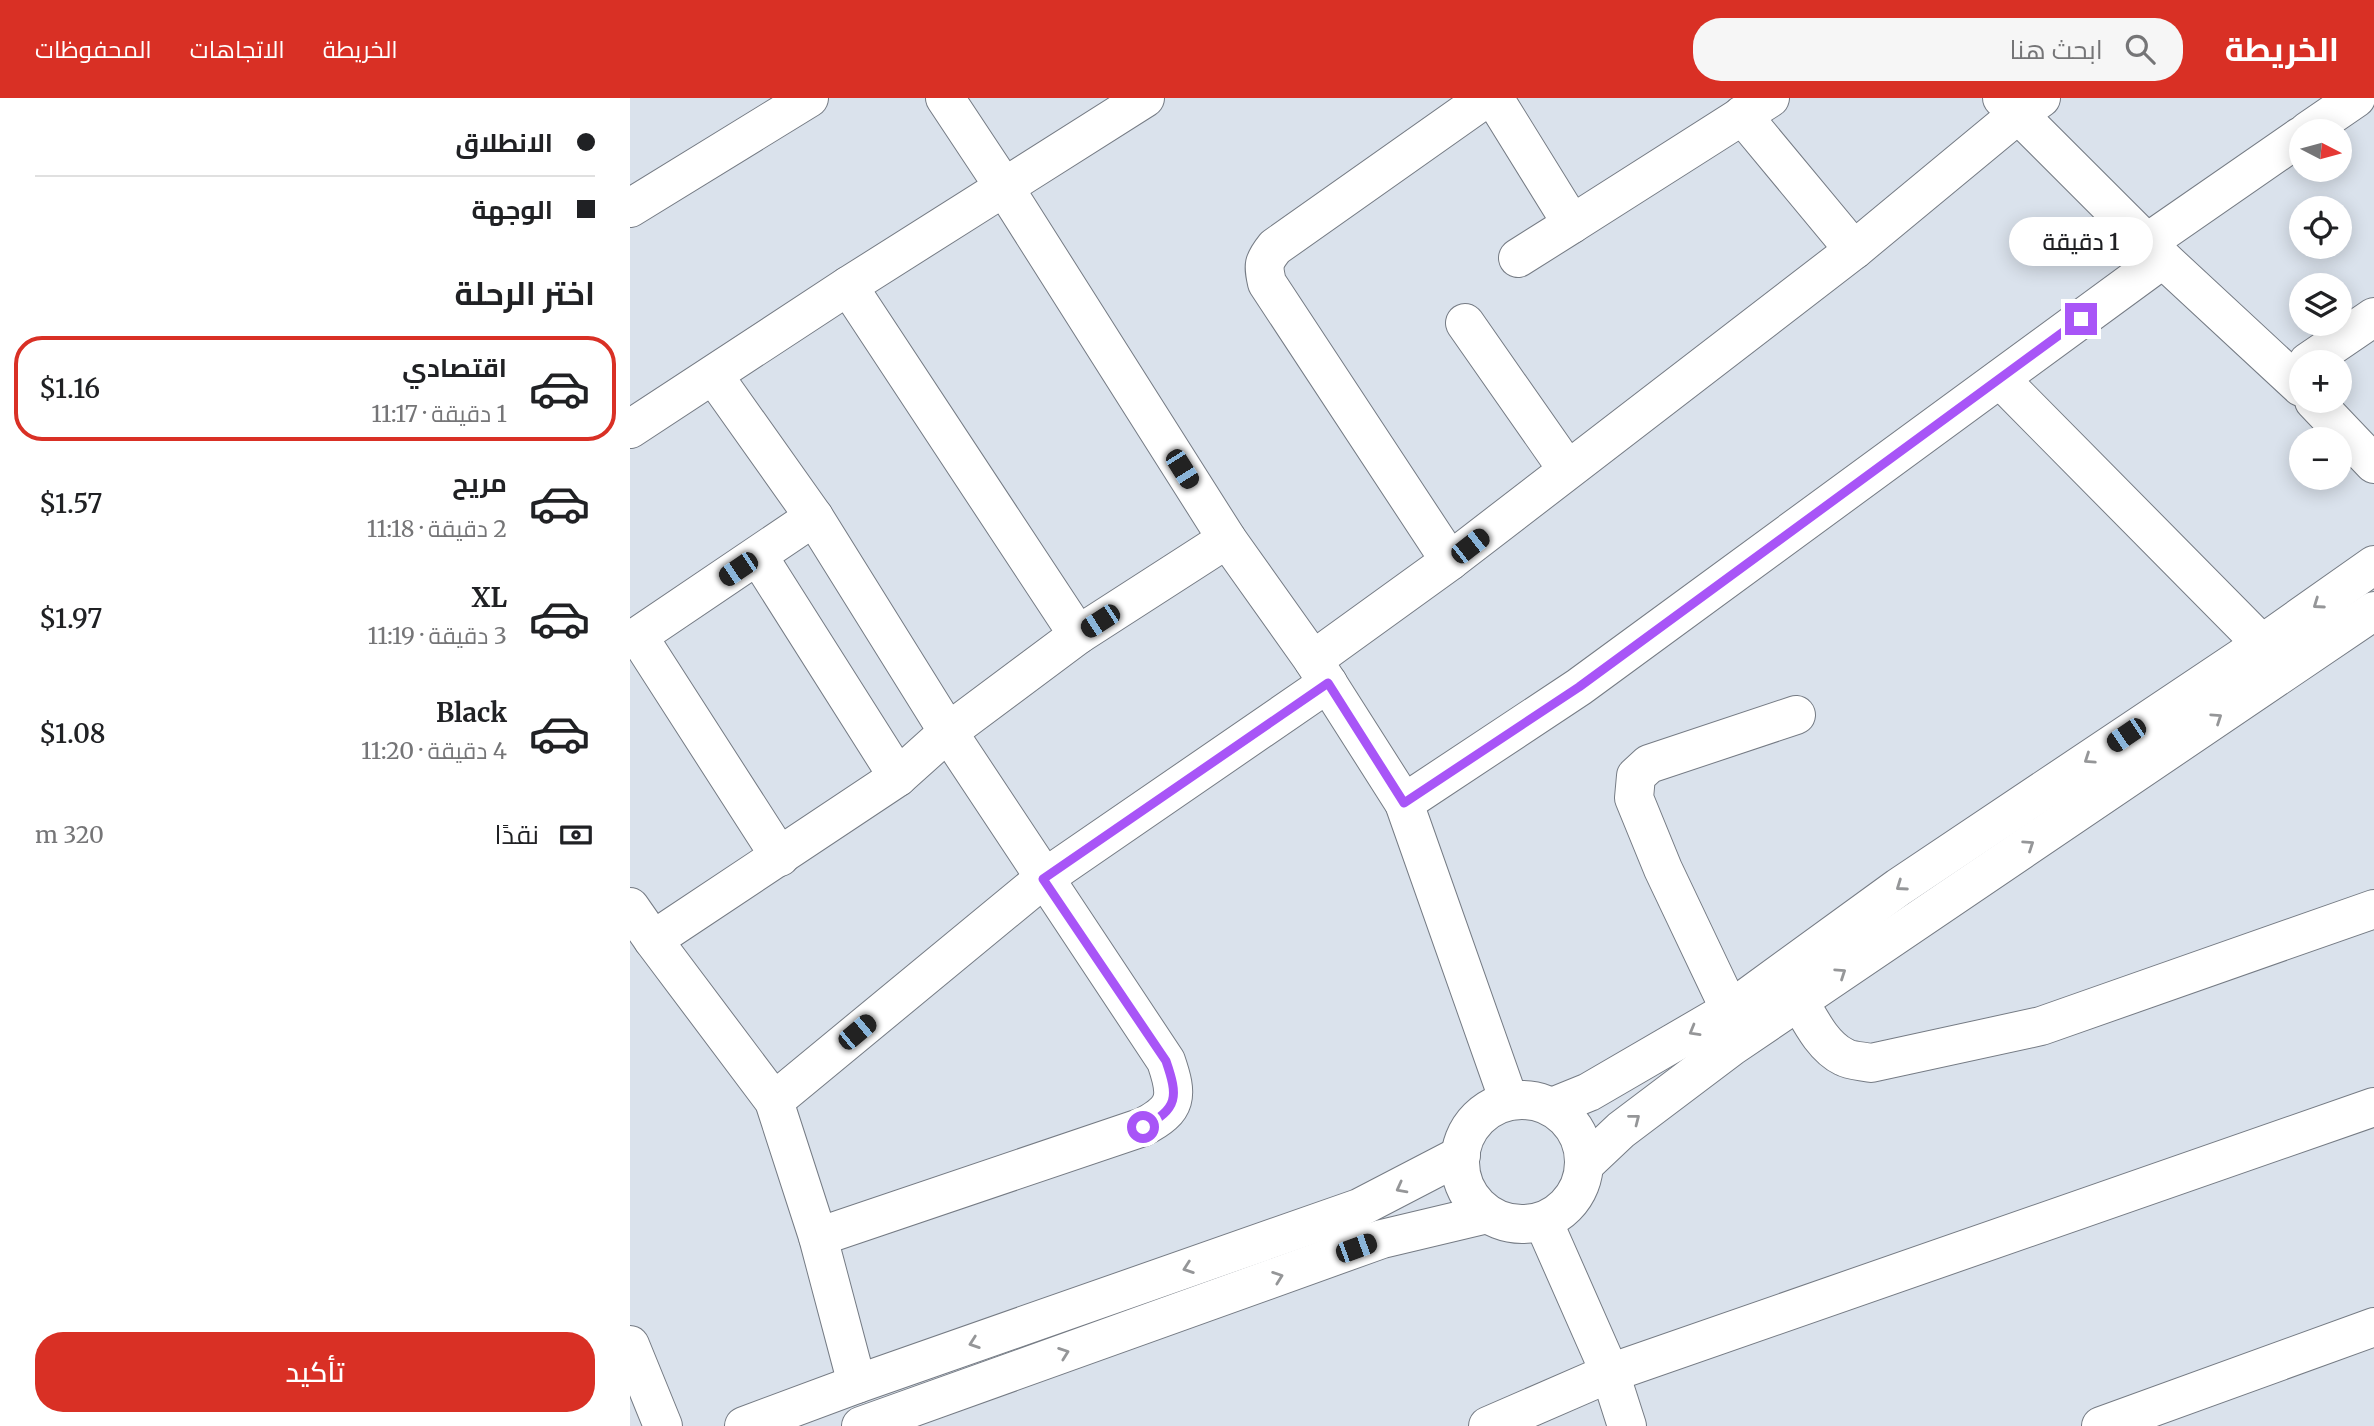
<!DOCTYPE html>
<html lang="ar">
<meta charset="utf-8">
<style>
:root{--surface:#fff;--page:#f6f6f6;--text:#202124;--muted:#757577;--line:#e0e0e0;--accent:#d93025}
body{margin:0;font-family:Merriweather,Cairo,serif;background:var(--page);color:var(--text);direction:rtl;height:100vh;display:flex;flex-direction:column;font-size:26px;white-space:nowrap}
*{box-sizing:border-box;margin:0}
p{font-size:23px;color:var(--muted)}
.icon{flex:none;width:38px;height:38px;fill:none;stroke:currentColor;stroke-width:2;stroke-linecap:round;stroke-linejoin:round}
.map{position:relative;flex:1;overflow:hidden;direction:ltr}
.sheet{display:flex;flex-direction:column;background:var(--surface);width:630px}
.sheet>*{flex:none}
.hud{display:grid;align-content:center;height:154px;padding:0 35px;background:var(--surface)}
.needle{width:46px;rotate:96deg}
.tools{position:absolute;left:1659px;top:21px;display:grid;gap:14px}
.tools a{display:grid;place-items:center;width:63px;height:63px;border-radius:50%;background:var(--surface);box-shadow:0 4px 18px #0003;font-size:35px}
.end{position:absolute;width:32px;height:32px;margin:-16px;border:9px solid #a855f7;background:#fff;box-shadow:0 0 0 4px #fff}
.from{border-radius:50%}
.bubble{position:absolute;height:49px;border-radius:24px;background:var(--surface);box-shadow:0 4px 18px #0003;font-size:23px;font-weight:600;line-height:49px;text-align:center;direction:rtl}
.car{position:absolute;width:21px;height:42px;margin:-21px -10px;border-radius:9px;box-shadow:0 0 5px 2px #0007;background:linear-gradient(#222 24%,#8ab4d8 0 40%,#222 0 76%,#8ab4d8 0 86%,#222 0)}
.hud b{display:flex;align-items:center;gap:24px;height:66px;font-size:26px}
.hud b+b{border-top:2px solid var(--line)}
.hud i{width:18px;height:18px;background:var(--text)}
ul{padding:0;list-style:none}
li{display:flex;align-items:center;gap:21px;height:105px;margin:0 14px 10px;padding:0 21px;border:4px solid transparent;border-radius:28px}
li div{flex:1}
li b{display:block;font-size:26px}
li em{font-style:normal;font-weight:600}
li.current{border-color:var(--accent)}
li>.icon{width:63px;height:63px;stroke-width:1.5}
h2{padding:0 35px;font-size:32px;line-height:84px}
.pay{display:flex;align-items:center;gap:18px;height:77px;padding:0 35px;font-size:26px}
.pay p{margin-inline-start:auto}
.action{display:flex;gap:14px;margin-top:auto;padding:14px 35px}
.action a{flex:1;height:80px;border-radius:28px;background:var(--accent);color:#fff;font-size:28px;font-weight:600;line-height:80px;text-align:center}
header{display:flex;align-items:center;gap:42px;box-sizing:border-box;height:98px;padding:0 35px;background:var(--accent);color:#fff}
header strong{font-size:33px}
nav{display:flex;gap:38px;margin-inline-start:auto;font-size:24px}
.search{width:490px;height:63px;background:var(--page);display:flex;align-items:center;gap:18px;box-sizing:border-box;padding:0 24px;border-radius:28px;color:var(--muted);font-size:26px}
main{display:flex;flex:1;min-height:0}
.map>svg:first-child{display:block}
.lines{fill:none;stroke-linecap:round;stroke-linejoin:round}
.minor-casing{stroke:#757b84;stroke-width:40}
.minor{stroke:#fff;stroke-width:38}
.oneway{stroke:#959698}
.route{stroke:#a855f7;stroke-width:9}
</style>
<header>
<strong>الخريطة</strong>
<div class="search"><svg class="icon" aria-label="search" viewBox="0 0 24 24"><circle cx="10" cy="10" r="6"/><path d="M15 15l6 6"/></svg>ابحث هنا</div>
<nav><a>الخريطة</a><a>الاتجاهات</a><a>المحفوظات</a></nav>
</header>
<main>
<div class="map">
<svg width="1744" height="1328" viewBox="0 0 1744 1328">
<rect width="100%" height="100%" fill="#dae2ec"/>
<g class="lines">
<defs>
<g id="minor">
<path d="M315,0L374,89L597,441L683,562L774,705L879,1003"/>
<path d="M864,0L942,126L888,160"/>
<path d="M1372,0L1533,161L1671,289"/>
<path d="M1112,17L1224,152"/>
<path d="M1678,33L1726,0"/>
<path d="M0,110L179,0"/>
<path d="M942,126L1140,0"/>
<path d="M1518,144L1671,38"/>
<path d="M218,188L448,537"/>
<path d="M835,225L937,371"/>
<path d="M1678,264L1744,219"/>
<path d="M84,278L184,419L318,634L536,963C548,998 548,1011 513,1029L188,1139"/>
<path d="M1370,281L1632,546L1646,566"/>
<path d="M1684,303L1744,366"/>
<path d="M0,331L218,188L515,0"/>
<path d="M128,458L268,679"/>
<path d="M820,463L637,185C633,167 633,164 645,149L856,0"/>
<path d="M683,562L820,463L1224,152L1387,17L1411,0"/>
<path d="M774,705L949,589L1533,161"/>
<path d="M150,759L8,538L184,419"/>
<path d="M0,809L23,842"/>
<path d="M1169,903C1180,922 1193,949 1214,959C1221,963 1232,963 1241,965L1411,928L1744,811"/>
<path d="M1100,912L1033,771L1004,700L1006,678L1019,666L1166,617"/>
<circle cx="892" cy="1064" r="62"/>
<path d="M144,1003L413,781L698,585"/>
<path d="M922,1009L959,994L1100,912L1269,789L1632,546L1744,467"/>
<path d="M955,1066L991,1032L1101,949L1744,513"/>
<path d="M913,1123L980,1275L997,1328"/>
<path d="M0,1247L33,1328"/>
<path d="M227,1286L188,1139L144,1003L23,842L268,679L318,634L448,537L597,441"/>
<path d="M114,1328L227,1286L729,1110L831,1057"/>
<path d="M231,1328L752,1141L857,1116"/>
<path d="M858,1328L980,1275L1744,1009"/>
<path d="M1471,1328L1744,1229"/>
</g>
</defs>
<use href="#minor" class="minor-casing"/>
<use href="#minor" class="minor"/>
</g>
<defs><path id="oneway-chevron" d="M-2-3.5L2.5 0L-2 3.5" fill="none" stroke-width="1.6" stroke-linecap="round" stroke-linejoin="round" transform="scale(1.75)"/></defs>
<g class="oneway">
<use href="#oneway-chevron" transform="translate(1688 506) rotate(145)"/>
<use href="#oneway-chevron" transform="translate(1587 620) rotate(-34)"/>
<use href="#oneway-chevron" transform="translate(1459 661) rotate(146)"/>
<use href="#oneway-chevron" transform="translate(1399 747) rotate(-34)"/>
<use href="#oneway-chevron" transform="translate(1271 788) rotate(145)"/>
<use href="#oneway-chevron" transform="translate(1211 875) rotate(-34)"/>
<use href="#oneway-chevron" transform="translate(1064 933) rotate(150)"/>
<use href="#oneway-chevron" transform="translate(1005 1021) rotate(-38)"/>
<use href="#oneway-chevron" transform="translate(771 1090) rotate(152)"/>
<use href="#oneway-chevron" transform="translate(558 1170) rotate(161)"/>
<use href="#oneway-chevron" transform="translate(648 1179) rotate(-20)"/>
<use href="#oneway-chevron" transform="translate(344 1245) rotate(161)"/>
<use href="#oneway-chevron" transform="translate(434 1255) rotate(-20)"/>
</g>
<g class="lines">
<path class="route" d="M513,1029C549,1011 548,998 536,963L413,781L698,585L774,705L949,589L1451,221"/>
</g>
</svg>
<div class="tools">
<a><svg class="needle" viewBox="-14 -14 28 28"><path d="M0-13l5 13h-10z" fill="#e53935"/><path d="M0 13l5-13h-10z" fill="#757577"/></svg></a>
<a><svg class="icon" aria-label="locate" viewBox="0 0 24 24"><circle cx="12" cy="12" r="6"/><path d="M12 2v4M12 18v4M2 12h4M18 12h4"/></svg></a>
<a><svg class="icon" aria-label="layers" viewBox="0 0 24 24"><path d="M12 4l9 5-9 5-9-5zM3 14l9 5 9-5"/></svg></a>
<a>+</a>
<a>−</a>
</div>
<i class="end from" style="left:513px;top:1029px"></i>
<i class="end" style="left:1451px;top:221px"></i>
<div class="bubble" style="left:1379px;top:119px;width:144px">1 دقيقة</div>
<i class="car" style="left:552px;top:371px;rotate:148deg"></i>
<i class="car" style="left:840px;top:448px;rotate:52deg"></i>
<i class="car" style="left:108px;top:471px;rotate:236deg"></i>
<i class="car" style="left:470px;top:523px;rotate:237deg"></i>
<i class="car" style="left:1496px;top:637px;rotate:236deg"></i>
<i class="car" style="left:227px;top:934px;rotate:50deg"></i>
<i class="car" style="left:726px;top:1150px;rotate:70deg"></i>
</div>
<section class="sheet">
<div class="hud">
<b><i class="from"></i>الانطلاق</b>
<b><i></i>الوجهة</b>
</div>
<h2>اختر الرحلة</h2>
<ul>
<li class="current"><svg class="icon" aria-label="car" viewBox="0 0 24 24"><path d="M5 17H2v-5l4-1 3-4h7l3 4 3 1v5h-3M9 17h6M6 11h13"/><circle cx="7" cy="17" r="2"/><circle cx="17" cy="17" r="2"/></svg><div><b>اقتصادي</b><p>1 دقيقة · 11:17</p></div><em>$1.16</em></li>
<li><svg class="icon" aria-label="car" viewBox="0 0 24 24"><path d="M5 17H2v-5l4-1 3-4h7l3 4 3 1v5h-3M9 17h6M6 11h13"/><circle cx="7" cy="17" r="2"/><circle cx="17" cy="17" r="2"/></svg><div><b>مريح</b><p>2 دقيقة · 11:18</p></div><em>$1.57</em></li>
<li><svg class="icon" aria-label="car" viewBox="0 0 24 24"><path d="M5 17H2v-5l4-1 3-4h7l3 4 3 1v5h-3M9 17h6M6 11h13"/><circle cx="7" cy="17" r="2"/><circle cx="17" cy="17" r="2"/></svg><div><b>XL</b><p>3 دقيقة · 11:19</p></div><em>$1.97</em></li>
<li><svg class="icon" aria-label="car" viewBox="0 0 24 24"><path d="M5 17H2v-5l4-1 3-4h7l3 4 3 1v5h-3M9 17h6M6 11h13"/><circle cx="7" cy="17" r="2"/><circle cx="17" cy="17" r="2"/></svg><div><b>Black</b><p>4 دقيقة · 11:20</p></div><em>$1.08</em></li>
</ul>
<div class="pay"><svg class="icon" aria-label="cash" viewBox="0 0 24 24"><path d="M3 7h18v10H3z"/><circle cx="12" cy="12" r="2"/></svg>نقدًا<p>320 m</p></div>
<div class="action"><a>تأكيد</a></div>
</section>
</main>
